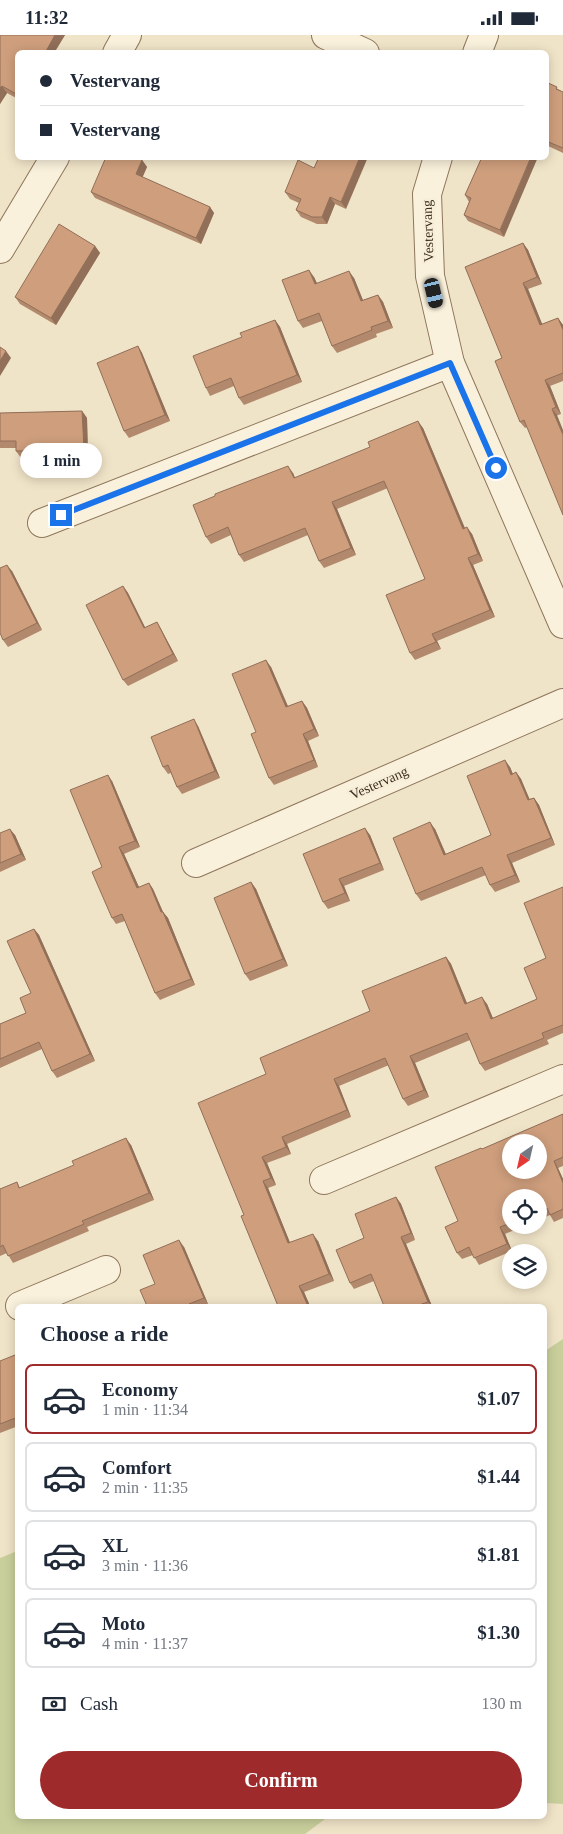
<!DOCTYPE html>
<meta charset="utf-8">
<style>
:root{--surface:#fff;--page:#f6f6f7;--text:#1f2937;--muted:#747a83;--line:#e0e1e3;--accent:#9e2a2b}
body{margin:0;font-family:Georgia,serif;background:var(--page);color:var(--text);height:100vh;display:flex;flex-direction:column;font-size:19px;white-space:nowrap}
*{box-sizing:border-box;margin:0}
p{font-size:16px;color:var(--muted)}
.icon{flex:none;width:28px;height:28px;fill:none;stroke:currentColor;stroke-width:2;stroke-linecap:round;stroke-linejoin:round}
.map{position:relative;flex:1;overflow:hidden}
.drawer{position:absolute;left:15px;top:1269px;width:532px;height:515px;display:flex;flex-direction:column;background:var(--surface);border-radius:8px;box-shadow:0 2px 12px #0003}
.drawer>*{flex:none}
.banner{position:absolute;left:15px;top:15px;width:534px;height:110px;border-radius:8px;box-shadow:0 2px 12px #0003;display:grid;align-content:center;height:110px;padding:0 25px;background:var(--surface)}
.needle{width:32px;rotate:214deg}
.fabs{position:absolute;left:502px;top:1099px;display:grid;gap:10px}
.fabs a{display:grid;place-items:center;width:45px;height:45px;border-radius:50%;background:var(--surface);box-shadow:0 2px 12px #0003;font-size:25px}
.end{position:absolute;width:22px;height:22px;margin:-11px;border:6px solid #1a73e8;background:#fff;box-shadow:0 0 0 2px #fff}
.from{border-radius:50%}
.bubble{position:absolute;height:35px;border-radius:18px;background:var(--surface);box-shadow:0 2px 12px #0003;font-size:16px;font-weight:700;line-height:35px;text-align:center}
.car{position:absolute;width:15px;height:30px;margin:-15px -8px;border-radius:6px;box-shadow:0 0 4px 1px #0007;background:linear-gradient(#222 24%,#8ab4d8 0 40%,#222 0 76%,#8ab4d8 0 86%,#222 0)}
.banner b{display:flex;align-items:center;gap:18px;height:48px;font-size:19px}
.banner b+b{border-top:1px solid var(--line)}
.banner i{width:12px;height:12px;background:var(--text)}
ul{padding:0;list-style:none}
li{display:flex;align-items:center;gap:15px;height:70px;margin:0 10px 8px;padding:0 15px;border:2px solid var(--line);border-radius:8px}
li div{flex:1}
li b{display:block;font-size:19px}
li em{font-style:normal;font-weight:700}
li.on{border-color:var(--accent)}
li>.icon{width:45px;height:45px;stroke-width:1.5}
h2{padding:0 25px;font-size:22px;line-height:60px}
.pay{display:flex;align-items:center;gap:12px;height:55px;padding:0 25px;font-size:19px}
.pay p{margin-inline-start:auto}
.button{display:flex;gap:10px;margin-top:auto;padding:10px 25px}
.button a{flex:1;height:58px;border-radius:30px;background:var(--accent);color:#fff;font-size:20px;font-weight:700;line-height:58px;text-align:center}
.status{display:flex;justify-content:space-between;align-items:center;height:35px;padding:0 25px;background:var(--surface);direction:ltr}
.status svg{height:14px;fill:currentColor}
.map>svg:first-child{display:block}
.green{fill:#c9cf9b}
.lines{fill:none;stroke-linecap:round;stroke-linejoin:round}
.street-casing{stroke:#8d765c;stroke-width:30}
.street{stroke:#faf1dc;stroke-width:28}
.wall{fill:#b2896c}
.shaded-wall{fill:#916f58}
.building{fill:#cf9f7d;stroke:#916f58;fill-rule:evenodd}
.route{stroke:#1a73e8;stroke-width:6}
.labels{text-anchor:middle;dominant-baseline:central;stroke-width:5;stroke-linejoin:round;paint-order:stroke}
.street-label{font-size:14px;fill:#3d2e20;stroke:#f7eed8}
</style>
<div class="status"><b>11:32</b><svg viewBox="0 0 49 12"><path d="M0 12V9h3v3zM5 12V6h3v6zM10 12V3h3v9zM15 12V0h3v12zM26 1h20v11H26zM47 4h2v5h-2z"/></svg></div>
<div class="map">
<svg width="563" height="1799" viewBox="0 0 563 1799">
<rect width="100%" height="100%" fill="#f0e4c8"/>
<g class="green">
<path d="M563,1304V1769L545,1768V1316Z"/>
<path d="M17,1516L18,1781H329L305,1799H0V1523Z"/>
</g>
<g class="lines">
<defs>
<g id="street">
<path d="M326,0L365,18"/>
<path d="M117,18L127,0"/>
<path d="M477,18L484,0"/>
<path d="M438,122L427,159L430,241L450,328L563,589"/>
<path d="M0,214L55,122"/>
<path d="M42,488L450,328"/>
<path d="M196,828L563,668"/>
<path d="M324,1145L563,1044"/>
<path d="M20,1271L106,1235"/>
</g>
</defs>
<use href="#street" class="street-casing"/>
<use href="#street" class="street"/>
</g>
<g class="wall">
<path d="M0,0H65L54,18H18V64L7,58L0,69Z"/>
<path d="M546,47L563,57V118L546,110Z"/>
<path d="M319,122L346,174L335,169L327,189H317L301,182L296,175L299,168L290,164L285,157L314,133Z"/>
<path d="M482,122L504,202L468,186L464,180L469,167L465,160Z"/>
<path d="M142,125L147,132L142,142L210,172L214,178L201,209L95,163L91,157Z"/>
<path d="M523,208L528,215L542,249L528,254L542,289L558,283L563,290V346L550,351L561,379L525,393L520,387L502,323Z"/>
<path d="M95,211L100,218L56,290L20,269L15,262Z"/>
<path d="M314,242L317,248L354,243L363,265L378,260L383,267L393,293L376,299L377,302L337,318L332,311L322,286L303,293L298,286Z"/>
<path d="M275,285L280,292L302,347L244,370L239,363L234,351L210,361L206,353L242,302Z"/>
<path d="M138,311L142,318L170,386L129,403L124,396Z"/>
<path d="M82,376L87,383L88,422L21,423L16,416V413H0V378Z"/>
<path d="M423,393L465,493L472,499L483,526L473,530L495,582L437,606L441,614L415,625L410,618L425,544L388,453L337,474L356,520L324,533L319,526L308,500L244,527L239,520L231,500L211,509L206,502L293,438L295,443Z"/>
<path d="M12,536L42,595L8,612L3,605Z"/>
<path d="M123,551L128,558L145,593L157,587L161,594L178,626L128,651L123,645Z"/>
<path d="M271,632L288,671L302,666L307,673L319,701L308,706L318,732L274,750L269,743L256,697Z"/>
<path d="M198,691L220,743L182,759L177,752L171,738L168,739L163,732Z"/>
<path d="M510,732L513,739L516,737L521,744L529,764L534,763L539,770L555,810L512,828L520,847L495,857L490,850L486,840L421,866L416,859L435,794L446,819L491,800Z"/>
<path d="M112,746L140,812L124,819L139,852L149,848L153,854L163,877L168,883L195,950L160,965L155,958L125,886L116,889L112,883L102,832Z"/>
<path d="M0,798L15,800L26,825L0,837Z"/>
<path d="M370,800L384,835L344,851L350,866L328,874L323,867Z"/>
<path d="M251,847L256,854L288,931L250,946L245,939Z"/>
<path d="M563,852V998L547,1005L549,1009L485,1036L480,1029L470,1005L415,1028L429,1062L408,1071L403,1064L389,1030L339,1051L351,1082L287,1109L291,1119L267,1128L276,1150L268,1153L290,1208L318,1206L334,1246L304,1257L310,1271H278L244,1180L266,1039L370,976L446,922L451,929L467,968L487,969L493,983L537,964Z"/>
<path d="M34,894L39,900L95,1026L57,1043L52,1036L42,1014L0,1033V989L26,978L31,958Z"/>
<path d="M563,1079V1131L558,1133L563,1144V1183L554,1187L550,1180L539,1185V1162H511V1190H526L505,1199L512,1216L479,1230L473,1220L462,1224L457,1218L458,1186L482,1114Z"/>
<path d="M131,1110L154,1165L87,1192L89,1196L13,1228L7,1218L0,1221V1154L17,1147L20,1153Z"/>
<path d="M396,1162L401,1169L415,1205L406,1209L432,1271H384L374,1246L354,1254L350,1248L364,1203Z"/>
<path d="M184,1212L208,1269L203,1271H147Z"/>
<path d="M18,1324V1391L0,1398V1326Z"/>
</g>
<g class="shaded-wall">
<path d="M55,0H65L54,18H45Z"/>
<path d="M2,51L7,58L0,69V53Z"/>
<path d="M360,122H368L346,174L341,167Z"/>
<path d="M531,122H538L504,202L500,195Z"/>
<path d="M142,125L147,132L141,146L136,139Z"/>
<path d="M330,162L335,169L327,189L322,182Z"/>
<path d="M210,172L214,178L201,209L196,203Z"/>
<path d="M523,208L528,215L542,249L537,242Z"/>
<path d="M95,211L100,218L56,290L51,283Z"/>
<path d="M309,235L314,242L320,256L315,249Z"/>
<path d="M349,236L354,243L366,273L361,266Z"/>
<path d="M523,248L528,254L545,296L540,290Z"/>
<path d="M378,260L383,267L393,293L388,286Z"/>
<path d="M558,283L563,290V295Z"/>
<path d="M275,285L280,292L302,347L297,340Z"/>
<path d="M138,311L142,318L170,386L165,380Z"/>
<path d="M6,316L11,323L0,341V326Z"/>
<path d="M545,345L550,351L561,379L556,372Z"/>
<path d="M552,374L557,380L563,395V400Z"/>
<path d="M82,376L87,383L88,422L84,414Z"/>
<path d="M418,386L423,393L468,501L463,494Z"/>
<path d="M288,431L293,438L298,450L294,443Z"/>
<path d="M332,467L337,474L356,520L351,513Z"/>
<path d="M467,492L472,499L483,526L478,519Z"/>
<path d="M468,523L473,530L495,582L490,575Z"/>
<path d="M7,530L12,536L42,595L37,588Z"/>
<path d="M123,551L128,558L149,600L144,593Z"/>
<path d="M157,587L161,594L178,626L173,619Z"/>
<path d="M432,599L437,606L441,614L436,607Z"/>
<path d="M266,625L271,632L291,679L286,672Z"/>
<path d="M302,666L307,673L319,701L314,694Z"/>
<path d="M194,684L198,691L220,743L215,736Z"/>
<path d="M303,699L308,706L318,732L314,725Z"/>
<path d="M505,725L510,732L516,747L511,740Z"/>
<path d="M516,737L521,744L533,772L528,765Z"/>
<path d="M108,740L112,746L140,812L135,806Z"/>
<path d="M534,763L539,770L555,810L551,803Z"/>
<path d="M430,787L435,794L449,827L444,820Z"/>
<path d="M365,793L370,800L384,835L380,828Z"/>
<path d="M10,794L15,800L26,825L21,819Z"/>
<path d="M119,812L124,819L142,859L137,853Z"/>
<path d="M507,820L512,828L520,847L515,840Z"/>
<path d="M339,844L344,851L350,866L345,858Z"/>
<path d="M251,847L256,854L288,931L283,924Z"/>
<path d="M149,848L153,854L166,884L161,877Z"/>
<path d="M163,877L168,883L195,950L191,944Z"/>
<path d="M34,894L39,900L95,1026L90,1019Z"/>
<path d="M446,922L451,929L470,976L465,969Z"/>
<path d="M482,962L487,969L496,991L491,984Z"/>
<path d="M410,1021L415,1028L429,1062L424,1055Z"/>
<path d="M334,1044L339,1051L351,1082L347,1075Z"/>
<path d="M282,1102L287,1109L291,1119L286,1112Z"/>
<path d="M126,1103L131,1110L154,1165L149,1158Z"/>
<path d="M262,1122L267,1128L276,1150L271,1143Z"/>
<path d="M554,1126L558,1133L563,1144V1148Z"/>
<path d="M263,1146L268,1153L293,1215L288,1208Z"/>
<path d="M396,1162L401,1169L415,1205L411,1198Z"/>
<path d="M500,1192L505,1199L512,1216L507,1209Z"/>
<path d="M313,1199L318,1206L334,1246L329,1239Z"/>
<path d="M401,1202L406,1209L432,1271L428,1267Z"/>
<path d="M179,1205L184,1212L208,1269L204,1263Z"/>
<path d="M299,1251L304,1257L310,1271H308Z"/>
</g>
<g class="building">
<path d="M0,0H55L45,18H18V60L2,51L0,53Z"/>
<path d="M546,47L557,52L556,54L563,57V113L546,106Z"/>
<path d="M106,122H137L142,125L136,139L210,172L196,203L91,157Z"/>
<path d="M319,122H360L341,167L330,162L322,182H312L296,175L301,164L285,157L298,125L314,133Z"/>
<path d="M482,122H531L500,195L464,180L471,163L465,160Z"/>
<path d="M59,189L95,211L51,283L15,262Z"/>
<path d="M523,208L537,242L523,248L540,290L558,283L563,295V338L545,345L556,372L552,374L563,400V480L524,385L520,387L495,326L502,323L465,232Z"/>
<path d="M309,235L315,249L349,236L361,266L378,260L388,286L371,292L372,295L332,311L319,278L298,286L282,245Z"/>
<path d="M275,285L297,340L239,363L231,343L206,353L193,321L242,302L240,298Z"/>
<path d="M138,311L165,380L124,396L97,328Z"/>
<path d="M0,312L6,316L0,326Z"/>
<path d="M82,376L84,414L16,416V406H0V378Z"/>
<path d="M418,386L463,494L467,492L478,519L468,523L490,575L432,599L436,607L410,618L386,560L425,544L384,446L332,467L351,513L319,526L305,493L239,520L228,492L206,502L193,470L215,461V459L288,431L294,443L370,412L368,407Z"/>
<path d="M7,530L37,588L3,605L0,598V533Z"/>
<path d="M123,551L144,593L157,587L173,619L123,645L86,570Z"/>
<path d="M266,625L286,672L302,666L314,694L303,699L314,725L269,743L251,699L256,697L232,639Z"/>
<path d="M194,684L215,736L177,752L168,730L163,732L151,702Z"/>
<path d="M505,725L511,740L516,737L528,765L534,763L551,803L507,820L515,840L490,850L482,832L416,859L393,803L430,787L444,820L491,800L467,741Z"/>
<path d="M108,740L135,806L119,812L137,853L149,848L161,877H163L191,944L155,958L122,879L112,883L92,837L102,832L70,755Z"/>
<path d="M365,793L380,828L339,844L345,858L323,867L303,819Z"/>
<path d="M10,794L21,819L0,828V798Z"/>
<path d="M251,847L283,924L245,939L214,863Z"/>
<path d="M563,852V990L542,998L544,1003L480,1029L467,998L410,1021L424,1055L403,1064L385,1023L334,1044L347,1075L282,1102L286,1112L262,1122L271,1143L263,1146L288,1208L313,1199L329,1239L299,1251L308,1271H278L241,1181L244,1180L198,1068L266,1039L260,1023L370,976L362,956L446,922L465,969L482,962L491,984L537,964L524,933L546,923L524,868Z"/>
<path d="M34,894L90,1019L52,1036L39,1007L0,1024V989L26,978L20,963L31,958L7,906Z"/>
<path d="M563,1079V1122L554,1126L563,1148V1174L550,1180L547,1173L539,1176V1162H511V1188L500,1192L507,1209L474,1223L469,1212L457,1218L445,1192L458,1186L435,1132L481,1113L482,1114ZM511,1108H539V1135H511Z"/>
<path d="M126,1103L149,1158L82,1186L84,1189L8,1221L3,1210L0,1212V1154L17,1147L19,1153L74,1130L72,1126Z"/>
<path d="M396,1162L411,1198L401,1202L428,1267L416,1271H384L371,1239L350,1248L336,1215L364,1203L355,1179Z"/>
<path d="M179,1205L204,1263L189,1269L190,1271H147L140,1255L155,1249L143,1220Z"/>
<path d="M15,1320L18,1326V1382L0,1389V1326Z"/>
</g>
<g class="lines">
<path class="route" d="M61,480L450,328L496,433"/>
</g>
<g class="labels">
<g class="street-label">
<text transform="translate(428 196) rotate(-92)">Vestervang</text>
<text transform="translate(379 748) rotate(-24)">Vestervang</text>
</g>
</g>
</svg>
<div class="fabs">
<a><svg class="needle" viewBox="-14 -14 28 28"><path d="M0-13l5 13h-10z" fill="#e53935"/><path d="M0 13l5-13h-10z" fill="#747a83"/></svg></a>
<a><svg class="icon" aria-label="locate" viewBox="0 0 24 24"><circle cx="12" cy="12" r="6"/><path d="M12 2v4M12 18v4M2 12h4M18 12h4"/></svg></a>
<a><svg class="icon" aria-label="layers" viewBox="0 0 24 24"><path d="M12 4l9 5-9 5-9-5zM3 14l9 5 9-5"/></svg></a>
</div>
<i class="end from" style="left:496px;top:433px"></i>
<i class="end" style="left:61px;top:480px"></i>
<div class="bubble" style="left:20px;top:408px;width:82px">1 min</div>
<i class="car" style="left:434px;top:258px;rotate:167deg"></i>
<div class="banner">
<b><i class="from"></i>Vestervang</b>
<b><i></i>Vestervang</b>
</div>
<section class="drawer">
<h2>Choose a ride</h2>
<ul>
<li class="on"><svg class="icon" aria-label="car" viewBox="0 0 24 24"><path d="M5 17H2v-5l4-1 3-4h7l3 4 3 1v5h-3M9 17h6M6 11h13"/><circle cx="7" cy="17" r="2"/><circle cx="17" cy="17" r="2"/></svg><div><b>Economy</b><p>1 min · 11:34</p></div><em>$1.07</em></li>
<li><svg class="icon" aria-label="car" viewBox="0 0 24 24"><path d="M5 17H2v-5l4-1 3-4h7l3 4 3 1v5h-3M9 17h6M6 11h13"/><circle cx="7" cy="17" r="2"/><circle cx="17" cy="17" r="2"/></svg><div><b>Comfort</b><p>2 min · 11:35</p></div><em>$1.44</em></li>
<li><svg class="icon" aria-label="car" viewBox="0 0 24 24"><path d="M5 17H2v-5l4-1 3-4h7l3 4 3 1v5h-3M9 17h6M6 11h13"/><circle cx="7" cy="17" r="2"/><circle cx="17" cy="17" r="2"/></svg><div><b>XL</b><p>3 min · 11:36</p></div><em>$1.81</em></li>
<li><svg class="icon" aria-label="car" viewBox="0 0 24 24"><path d="M5 17H2v-5l4-1 3-4h7l3 4 3 1v5h-3M9 17h6M6 11h13"/><circle cx="7" cy="17" r="2"/><circle cx="17" cy="17" r="2"/></svg><div><b>Moto</b><p>4 min · 11:37</p></div><em>$1.30</em></li>
</ul>
<div class="pay"><svg class="icon" aria-label="cash" viewBox="0 0 24 24"><path d="M3 7h18v10H3z"/><circle cx="12" cy="12" r="2"/></svg>Cash<p>130 m</p></div>
<div class="button"><a>Confirm</a></div>
</section>
</div>
